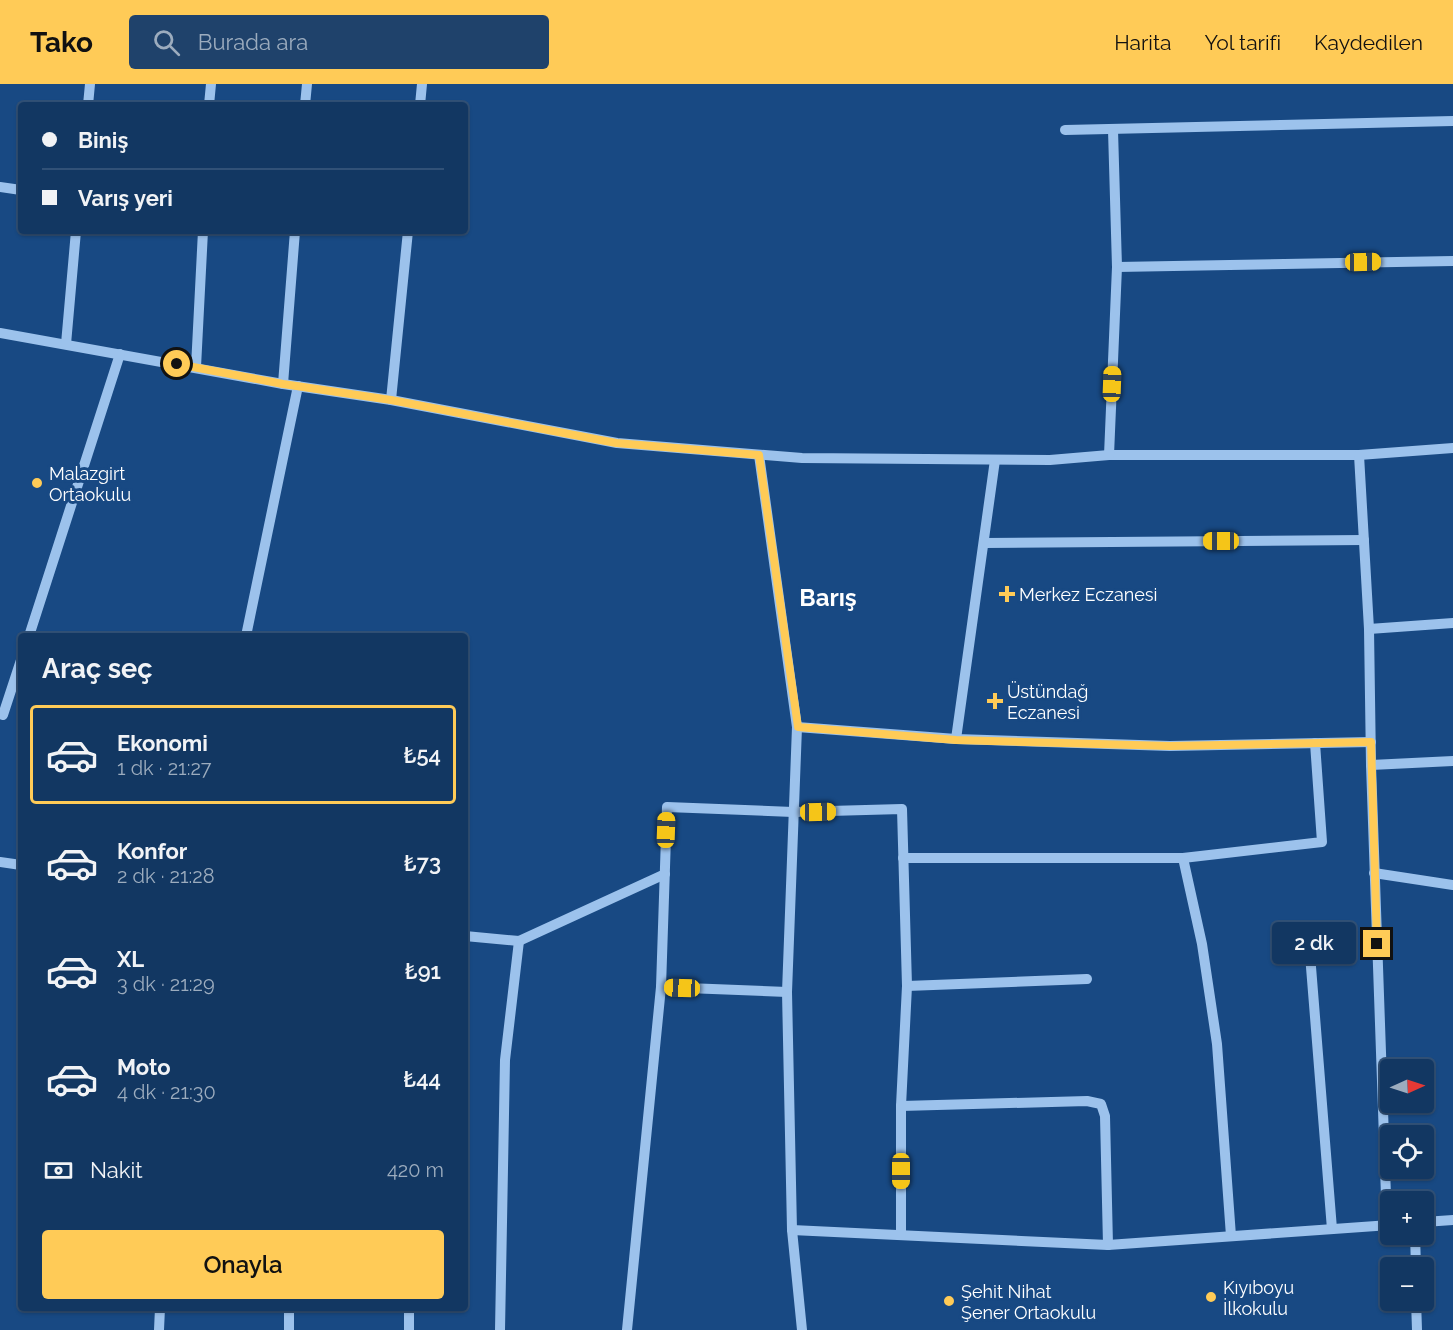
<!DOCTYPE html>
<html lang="tr">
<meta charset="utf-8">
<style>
:root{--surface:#123762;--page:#1f426b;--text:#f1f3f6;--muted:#9cacbe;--line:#315177;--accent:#ffcb57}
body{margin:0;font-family:Raleway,sans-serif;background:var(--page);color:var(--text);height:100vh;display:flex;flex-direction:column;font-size:22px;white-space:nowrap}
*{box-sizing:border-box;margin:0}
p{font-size:20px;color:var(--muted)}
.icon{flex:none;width:33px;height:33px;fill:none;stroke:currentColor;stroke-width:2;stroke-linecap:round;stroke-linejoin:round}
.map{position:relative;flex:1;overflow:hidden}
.drawer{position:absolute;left:18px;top:549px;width:450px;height:678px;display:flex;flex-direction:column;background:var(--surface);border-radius:6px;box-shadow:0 2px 4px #0004,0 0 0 2px var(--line)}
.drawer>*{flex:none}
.guide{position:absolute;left:18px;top:18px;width:450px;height:132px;border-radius:6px;box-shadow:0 2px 4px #0004,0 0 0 2px var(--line);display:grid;align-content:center;height:132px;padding:0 24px;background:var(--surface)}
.needle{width:39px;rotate:87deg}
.controls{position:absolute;left:1380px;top:975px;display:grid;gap:12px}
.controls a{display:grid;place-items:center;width:54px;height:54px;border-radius:6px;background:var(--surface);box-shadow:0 2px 4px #0004,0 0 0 2px var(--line);font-size:30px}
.end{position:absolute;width:27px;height:27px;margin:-14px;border:8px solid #ffcb57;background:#111;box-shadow:0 0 0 3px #111}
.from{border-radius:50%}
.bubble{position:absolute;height:42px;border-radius:6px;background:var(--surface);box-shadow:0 2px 4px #0004,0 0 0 2px var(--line);font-size:20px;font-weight:600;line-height:42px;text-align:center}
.car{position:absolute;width:18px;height:36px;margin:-18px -9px;border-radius:8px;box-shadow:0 0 4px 2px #0007;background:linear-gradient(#f5c518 24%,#345 0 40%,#f5c518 0 76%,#345 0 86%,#f5c518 0)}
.guide b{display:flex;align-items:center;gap:21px;height:57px;font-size:22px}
.guide b+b{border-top:2px solid var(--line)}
.guide i{width:15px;height:15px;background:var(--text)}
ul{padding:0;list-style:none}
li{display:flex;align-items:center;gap:18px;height:99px;margin:0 12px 9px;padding:0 12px;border:3px solid transparent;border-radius:6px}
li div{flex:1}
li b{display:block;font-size:22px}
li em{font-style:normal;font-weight:600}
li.on{border-color:var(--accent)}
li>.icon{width:54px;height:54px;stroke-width:1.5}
h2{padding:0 24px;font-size:27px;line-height:72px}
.pay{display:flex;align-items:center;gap:15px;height:66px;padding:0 24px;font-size:22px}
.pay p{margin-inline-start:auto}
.button{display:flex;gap:12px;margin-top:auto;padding:12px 24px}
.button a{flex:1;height:69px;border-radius:6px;background:var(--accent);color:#111;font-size:24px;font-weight:600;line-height:69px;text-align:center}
header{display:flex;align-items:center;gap:36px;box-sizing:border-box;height:84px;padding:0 30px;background:var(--accent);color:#111}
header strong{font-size:28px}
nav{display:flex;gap:33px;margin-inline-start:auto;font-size:21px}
.search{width:420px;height:54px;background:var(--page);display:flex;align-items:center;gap:15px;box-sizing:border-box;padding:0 21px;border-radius:6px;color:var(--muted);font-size:22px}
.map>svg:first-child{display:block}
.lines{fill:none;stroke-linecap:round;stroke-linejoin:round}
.minor{stroke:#9cc2ec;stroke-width:10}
.route{stroke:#ffcb57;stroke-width:8}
.poi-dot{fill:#ffcb57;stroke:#184983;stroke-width:2}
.labels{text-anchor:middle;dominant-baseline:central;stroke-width:6;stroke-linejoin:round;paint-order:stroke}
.poi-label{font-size:18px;fill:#fff;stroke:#184983;text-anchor:start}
.district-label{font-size:24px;font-weight:bold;fill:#fff;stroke:#184983}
</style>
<header>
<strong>Tako</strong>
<div class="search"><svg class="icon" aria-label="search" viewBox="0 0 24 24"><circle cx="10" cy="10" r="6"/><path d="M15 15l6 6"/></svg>Burada ara</div>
<nav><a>Harita</a><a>Yol tarifi</a><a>Kaydedilen</a></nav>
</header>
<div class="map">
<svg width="1453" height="1246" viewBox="0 0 1453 1246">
<rect width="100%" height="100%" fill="#184983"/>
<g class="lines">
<g class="minor">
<path d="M88,21L90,0"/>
<path d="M209,21L211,0"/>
<path d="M305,21L307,0"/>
<path d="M420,21L422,0"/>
<path d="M1065,46L1453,37"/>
<path d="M0,103L21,106"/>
<path d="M1117,183L1453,177"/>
<path d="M0,249L283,300L391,316L617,359L802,374L1050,376L1109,371H1359L1453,364"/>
<path d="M66,260L76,147"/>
<path d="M196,283L203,147"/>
<path d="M283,300L295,147"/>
<path d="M391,316L408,147"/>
<path d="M759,371L797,643L787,908L792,1146L802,1246"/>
<path d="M1109,371L1117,183L1113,46"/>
<path d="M1359,371L1369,545L1371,681L1387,1141"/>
<path d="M984,459L1364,456"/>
<path d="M1369,545L1453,539"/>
<path d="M29,552L120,270"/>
<path d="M246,552L298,302"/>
<path d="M0,630L3,631L21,576"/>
<path d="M797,643L956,655L1170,662L1371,658"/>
<path d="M956,655L995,376"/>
<path d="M1371,681L1453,677"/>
<path d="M903,774H1183L1322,758L1315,659"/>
<path d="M1183,774L1202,860L1217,960L1231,1152"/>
<path d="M0,778L21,781"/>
<path d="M1374,789L1453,801"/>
<path d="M465,852L519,857L665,790"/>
<path d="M1309,858L1332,1145"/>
<path d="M907,902L1087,895"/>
<path d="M661,903L787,908"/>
<path d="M901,1022L1087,1017L1101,1020L1105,1032L1108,1161"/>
<path d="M1424,1138L1453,1136"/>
<path d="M792,1146L1108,1161L1390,1141"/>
<path d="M1415,1150L1416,1184"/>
<path d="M1416,1216L1417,1246"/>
<path d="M159,1246L160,1224"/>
<path d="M289,1246V1224"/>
<path d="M409,1246V1224"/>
<path d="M500,1246L505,976L519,857"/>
<path d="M627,1246L661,903L667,723L793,728L902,725L907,902L901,1022V1151"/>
</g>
</g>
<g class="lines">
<path class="route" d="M177,280L283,300L391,316L616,359L759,371L798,643L956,656L1170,662L1371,658L1377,860"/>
</g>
<g class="poi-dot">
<circle cx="37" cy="399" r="6"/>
<path d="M1004 501h6v6h6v6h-6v6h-6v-6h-6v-6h6z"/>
<path d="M992 608h6v6h6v6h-6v6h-6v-6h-6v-6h6z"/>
<circle cx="1211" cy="1213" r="6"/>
<circle cx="949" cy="1217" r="6"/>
</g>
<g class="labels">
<g class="poi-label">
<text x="49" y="389">Malazgirt<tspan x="49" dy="21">Ortaokulu</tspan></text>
<text x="1019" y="510">Merkez Eczanesi</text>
<text x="1007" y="607">Üstündağ<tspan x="1007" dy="21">Eczanesi</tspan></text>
<text x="1223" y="1203">Kıyıboyu<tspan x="1223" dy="21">İlkokulu</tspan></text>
<text x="961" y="1207">Şehit Nihat<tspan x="961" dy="21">Şener Ortaokulu</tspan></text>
</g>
<g class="district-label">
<text x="828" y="513">Barış</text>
</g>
</g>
</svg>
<div class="controls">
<a><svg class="needle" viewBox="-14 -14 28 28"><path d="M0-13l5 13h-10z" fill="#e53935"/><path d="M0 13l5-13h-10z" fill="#9cacbe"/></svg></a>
<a><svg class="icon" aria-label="locate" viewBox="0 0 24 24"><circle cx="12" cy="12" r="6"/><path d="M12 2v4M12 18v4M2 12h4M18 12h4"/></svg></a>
<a>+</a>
<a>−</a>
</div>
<i class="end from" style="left:177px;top:280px"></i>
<i class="end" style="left:1377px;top:860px"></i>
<div class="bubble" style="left:1272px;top:838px;width:84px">2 dk</div>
<i class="car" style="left:1363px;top:178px;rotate:89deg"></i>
<i class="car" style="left:1112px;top:300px;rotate:2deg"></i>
<i class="car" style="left:1221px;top:457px;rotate:270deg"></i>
<i class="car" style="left:818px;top:728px;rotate:89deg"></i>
<i class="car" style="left:666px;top:746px;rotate:2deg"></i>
<i class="car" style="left:682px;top:904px;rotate:272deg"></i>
<i class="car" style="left:901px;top:1087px;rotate:180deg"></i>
<div class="guide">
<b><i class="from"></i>Biniş</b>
<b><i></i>Varış yeri</b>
</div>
<section class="drawer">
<h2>Araç seç</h2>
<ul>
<li class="on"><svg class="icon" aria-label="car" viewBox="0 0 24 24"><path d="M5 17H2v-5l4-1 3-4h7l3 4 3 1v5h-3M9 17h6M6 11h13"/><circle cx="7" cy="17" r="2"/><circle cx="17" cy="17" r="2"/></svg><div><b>Ekonomi</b><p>1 dk · 21:27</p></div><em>₺54</em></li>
<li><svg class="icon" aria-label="car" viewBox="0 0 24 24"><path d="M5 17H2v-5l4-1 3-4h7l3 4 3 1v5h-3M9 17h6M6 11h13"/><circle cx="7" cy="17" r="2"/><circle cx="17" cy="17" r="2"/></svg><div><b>Konfor</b><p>2 dk · 21:28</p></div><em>₺73</em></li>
<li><svg class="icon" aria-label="car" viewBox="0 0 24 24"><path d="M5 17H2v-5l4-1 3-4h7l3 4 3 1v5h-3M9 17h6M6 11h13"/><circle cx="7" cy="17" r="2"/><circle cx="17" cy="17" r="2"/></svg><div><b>XL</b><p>3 dk · 21:29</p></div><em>₺91</em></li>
<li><svg class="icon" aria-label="car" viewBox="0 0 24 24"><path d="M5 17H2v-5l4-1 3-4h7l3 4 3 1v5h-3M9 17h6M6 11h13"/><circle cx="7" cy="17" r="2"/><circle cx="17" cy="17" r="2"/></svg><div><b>Moto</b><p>4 dk · 21:30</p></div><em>₺44</em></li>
</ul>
<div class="pay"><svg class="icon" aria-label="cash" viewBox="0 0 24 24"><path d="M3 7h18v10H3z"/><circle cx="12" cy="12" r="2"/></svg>Nakit<p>420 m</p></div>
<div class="button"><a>Onayla</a></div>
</section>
</div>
